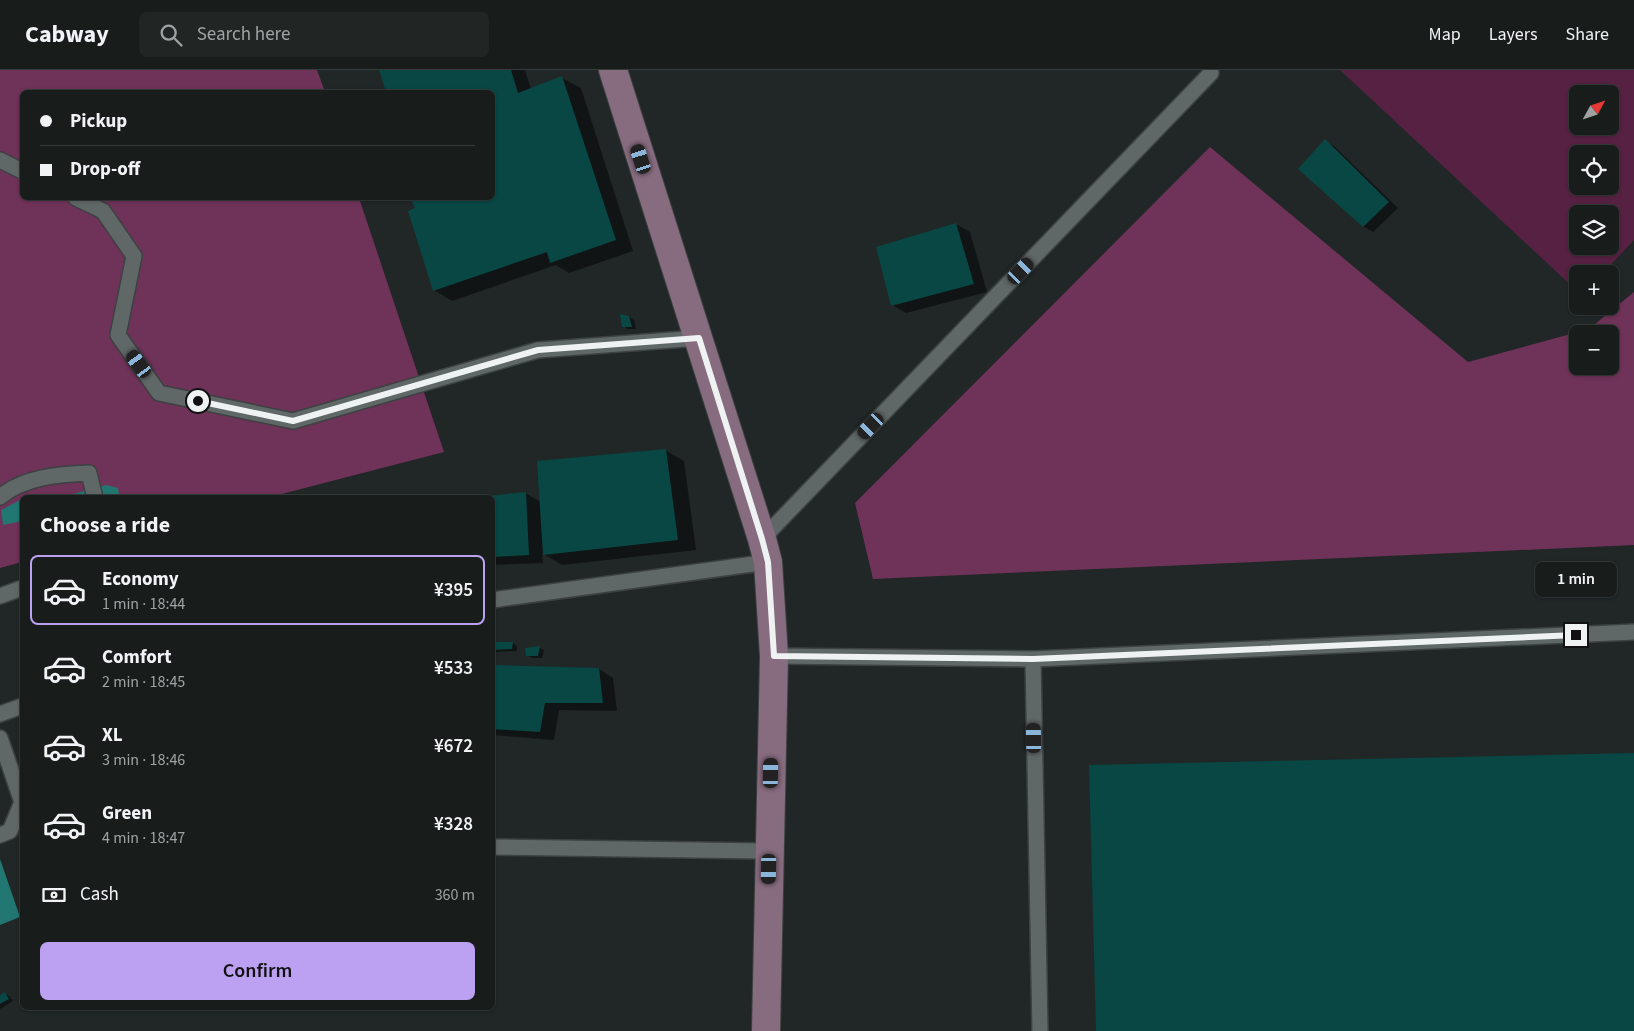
<!DOCTYPE html>
<meta charset="utf-8">
<style>
:root{--surface:#181d1c;--page:#212625;--text:#f1f3f6;--muted:#9fa2a3;--line:#363b3b;--accent:#bca0f2}
body{margin:0;font-family:"Source Sans 3",sans-serif;background:var(--page);color:var(--text);height:100vh;display:flex;flex-direction:column;font-size:19px;white-space:nowrap}
*{box-sizing:border-box;margin:0}
p{font-size:16px;color:var(--muted)}
.icon{flex:none;width:28px;height:28px;fill:none;stroke:currentColor;stroke-width:2;stroke-linecap:round;stroke-linejoin:round}
.map{position:relative;flex:1;overflow:hidden}
.details{position:absolute;left:20px;top:425px;width:475px;height:515px;display:flex;flex-direction:column;background:var(--surface);border-radius:8px;box-shadow:0 1px 4px #0004,0 0 0 1px var(--line)}
.details>*{flex:none}
.guide{position:absolute;left:20px;top:20px;width:475px;height:110px;border-radius:8px;box-shadow:0 1px 4px #0004,0 0 0 1px var(--line);display:grid;align-content:center;height:110px;padding:0 20px;background:var(--surface)}
.needle{width:32px;rotate:50deg}
.buttons{position:absolute;left:1569px;top:15px;display:grid;gap:10px}
.buttons a{display:grid;place-items:center;width:50px;height:50px;border-radius:8px;background:var(--surface);box-shadow:0 1px 4px #0004,0 0 0 1px var(--line);font-size:25px}
.end{position:absolute;width:22px;height:22px;margin:-11px;border:6px solid #eef2f2;background:#111;box-shadow:0 0 0 2px #111}
.from{border-radius:50%}
.bubble{position:absolute;height:35px;border-radius:8px;background:var(--surface);box-shadow:0 1px 4px #0004,0 0 0 1px var(--line);font-size:16px;font-weight:600;line-height:35px;text-align:center}
.car{position:absolute;width:15px;height:30px;margin:-15px -8px;border-radius:6px;box-shadow:0 0 4px 1px #0007;background:linear-gradient(#222 24%,#8ab4d8 0 40%,#222 0 76%,#8ab4d8 0 86%,#222 0)}
.guide b{display:flex;align-items:center;gap:18px;height:48px;font-size:19px}
.guide b+b{border-top:1px solid var(--line)}
.guide i{width:12px;height:12px;background:var(--text)}
ul{padding:0;list-style:none}
li{display:flex;align-items:center;gap:15px;height:70px;margin:0 10px 8px;padding:0 10px;border:2px solid transparent;border-radius:8px}
li div{flex:1}
li b{display:block;font-size:19px}
li em{font-style:normal;font-weight:600}
li.active{border-color:var(--accent)}
li>.icon{width:45px;height:45px;stroke-width:1.5}
h2{padding:0 20px;font-size:22px;line-height:60px}
.pay{display:flex;align-items:center;gap:12px;height:55px;padding:0 20px;font-size:19px}
.pay p{margin-inline-start:auto}
.primary-button{display:flex;gap:10px;margin-top:auto;padding:10px 20px}
.primary-button a{flex:1;height:58px;border-radius:8px;background:var(--accent);color:#111;font-size:20px;font-weight:600;line-height:58px;text-align:center}
header{display:flex;align-items:center;gap:30px;box-sizing:border-box;height:70px;padding:0 25px;background:var(--surface);border-bottom:1px solid var(--line)}
header strong{font-size:24px}
nav{display:flex;gap:28px;margin-inline-start:auto;font-size:18px}
.search{width:350px;height:45px;background:var(--page);display:flex;align-items:center;gap:12px;box-sizing:border-box;padding:0 18px;border-radius:8px;color:var(--muted);font-size:19px}
.map>svg:first-child{display:block}
.green{fill:#562142;fill-rule:evenodd}
.forest{fill:#6f3258;fill-rule:evenodd}
.water{fill:#227773}
.shadow{fill:#0007}
.building{fill:#084744}
.lines{fill:none;stroke-linecap:round;stroke-linejoin:round}
.lane-casing{stroke:#3c4241;stroke-width:18}
.secondary-casing{stroke:#3c4241;stroke-width:30}
.lane{stroke:#606867;stroke-width:15}
.secondary{stroke:#876b7f;stroke-width:28}
.route{stroke:#eef2f2;stroke-width:6}
</style>
<header>
<strong>Cabway</strong>
<div class="search"><svg class="icon" aria-label="search" viewBox="0 0 24 24"><circle cx="10" cy="10" r="6"/><path d="M15 15l6 6"/></svg>Search here</div>
<nav><a>Map</a><a>Layers</a><a>Share</a></nav>
</header>
<div class="map">
<svg width="1634" height="961" viewBox="0 0 1634 961">
<rect width="100%" height="100%" fill="#202726"/>
<path class="green" d="M1340,0H1634V170L1602,204H1578L1577,221ZM1578,24H1610V56H1578ZM1578,84H1610V116H1578ZM1578,144H1610V176H1578Z"/>
<g class="forest">
<path d="M0,0H317L325,22H22V128H359L444,382L270,427L22,428V492L0,498Z"/>
<path d="M1210,77L1468,292L1589,259L1634,222V475L873,509L855,433ZM1578,264H1610V296H1578Z"/>
</g>
<g class="water">
<path d="M106,415L118,418L119,426L112,428H27L40,424H73Z"/>
<path d="M22,429V451L3,455L1,440Z"/>
<path d="M0,789L20,847L0,855Z"/>
</g>
<g class="shadow">
<path d="M380,0H525L531,19L562,8L581,18L633,181L569,203L556,195L452,231L434,220L416,138L411,128H492V22H388Z"/>
<path d="M1325,71L1334,76L1398,138L1373,162L1363,156Z"/>
<path d="M956,154L970,162L987,222L906,243L892,235Z"/>
<path d="M629,247L634,250L636,259H628L623,256Z"/>
<path d="M665,380L684,391L696,480L562,495L542,483L543,493L492,495V428H488L525,423L541,432Z"/>
<path d="M492,573H513L517,576V581L492,582Z"/>
<path d="M540,578L544,580L542,588H532L527,585V579Z"/>
<path d="M492,596L599,599L613,608L617,641L559,640L554,670L492,665Z"/>
<path d="M5,923L9,926L13,931L0,939V926Z"/>
</g>
<g class="building">
<path d="M379,0H511L518,23L562,6L616,170L550,193L547,182L433,221L408,141L415,138L410,128H492V22H386Z"/>
<path d="M1325,69L1389,132L1363,157L1298,99Z"/>
<path d="M956,153L974,214L891,236L876,177Z"/>
<path d="M620,244L629,246L632,257H622Z"/>
<path d="M666,379L678,470L543,485L537,391Z"/>
<path d="M526,422L529,485L492,487V428L487,426Z"/>
<path d="M492,572H513L512,579L492,580Z"/>
<path d="M540,576L538,586H526L525,578Z"/>
<path d="M492,595L599,598L603,633H545L540,662L492,659Z"/>
<path d="M1634,683V961H1096L1089,695Z"/>
<path d="M5,922L9,929L0,934V925Z"/>
</g>
<g class="lines">
<defs>
<g id="lane">
<path d="M0,90L22,101"/>
<path d="M76,128L103,141L134,186L118,265L159,323L293,351L538,280L699,268"/>
<path d="M0,427C23,407 60,404 89,403L95,428"/>
<path d="M762,469L1211,3"/>
<path d="M0,526L22,518"/>
<path d="M492,530L768,492"/>
<path d="M774,586L1033,589L1634,562"/>
<path d="M1033,589L1040,961"/>
<path d="M0,644L22,636"/>
<path d="M0,668L22,732L10,761L0,765"/>
<path d="M492,777L770,781"/>
</g>
<path id="secondary" d="M613,0L762,469L768,492L774,586L766,961"/>
</defs>
<use href="#lane" class="lane-casing"/>
<use href="#secondary" class="secondary-casing"/>
<use href="#lane" class="lane"/>
<use href="#secondary" class="secondary"/>
</g>
<g class="lines">
<path class="route" d="M198,331L293,351L538,280L699,268L762,469L768,492L774,586L1033,589L1576,565"/>
</g>
</svg>
<div class="buttons">
<a><svg class="needle" viewBox="-14 -14 28 28"><path d="M0-13l5 13h-10z" fill="#e53935"/><path d="M0 13l5-13h-10z" fill="#9fa2a3"/></svg></a>
<a><svg class="icon" aria-label="locate" viewBox="0 0 24 24"><circle cx="12" cy="12" r="6"/><path d="M12 2v4M12 18v4M2 12h4M18 12h4"/></svg></a>
<a><svg class="icon" aria-label="layers" viewBox="0 0 24 24"><path d="M12 4l9 5-9 5-9-5zM3 14l9 5 9-5"/></svg></a>
<a>+</a>
<a>−</a>
</div>
<i class="end from" style="left:198px;top:331px"></i>
<i class="end" style="left:1576px;top:565px"></i>
<div class="bubble" style="left:1535px;top:492px;width:82px">1 min</div>
<i class="car" style="left:641px;top:89px;rotate:342deg"></i>
<i class="car" style="left:1021px;top:201px;rotate:44deg"></i>
<i class="car" style="left:139px;top:294px;rotate:324deg"></i>
<i class="car" style="left:871px;top:356px;rotate:224deg"></i>
<i class="car" style="left:1034px;top:668px;rotate:359deg"></i>
<i class="car" style="left:771px;top:703px;rotate:1deg"></i>
<i class="car" style="left:769px;top:799px;rotate:181deg"></i>
<div class="guide">
<b><i class="from"></i>Pickup</b>
<b><i></i>Drop-off</b>
</div>
<section class="details">
<h2>Choose a ride</h2>
<ul>
<li class="active"><svg class="icon" aria-label="car" viewBox="0 0 24 24"><path d="M5 17H2v-5l4-1 3-4h7l3 4 3 1v5h-3M9 17h6M6 11h13"/><circle cx="7" cy="17" r="2"/><circle cx="17" cy="17" r="2"/></svg><div><b>Economy</b><p>1 min · 18:44</p></div><em>¥395</em></li>
<li><svg class="icon" aria-label="car" viewBox="0 0 24 24"><path d="M5 17H2v-5l4-1 3-4h7l3 4 3 1v5h-3M9 17h6M6 11h13"/><circle cx="7" cy="17" r="2"/><circle cx="17" cy="17" r="2"/></svg><div><b>Comfort</b><p>2 min · 18:45</p></div><em>¥533</em></li>
<li><svg class="icon" aria-label="car" viewBox="0 0 24 24"><path d="M5 17H2v-5l4-1 3-4h7l3 4 3 1v5h-3M9 17h6M6 11h13"/><circle cx="7" cy="17" r="2"/><circle cx="17" cy="17" r="2"/></svg><div><b>XL</b><p>3 min · 18:46</p></div><em>¥672</em></li>
<li><svg class="icon" aria-label="car" viewBox="0 0 24 24"><path d="M5 17H2v-5l4-1 3-4h7l3 4 3 1v5h-3M9 17h6M6 11h13"/><circle cx="7" cy="17" r="2"/><circle cx="17" cy="17" r="2"/></svg><div><b>Green</b><p>4 min · 18:47</p></div><em>¥328</em></li>
</ul>
<div class="pay"><svg class="icon" aria-label="cash" viewBox="0 0 24 24"><path d="M3 7h18v10H3z"/><circle cx="12" cy="12" r="2"/></svg>Cash<p>360 m</p></div>
<div class="primary-button"><a>Confirm</a></div>
</section>
</div>
